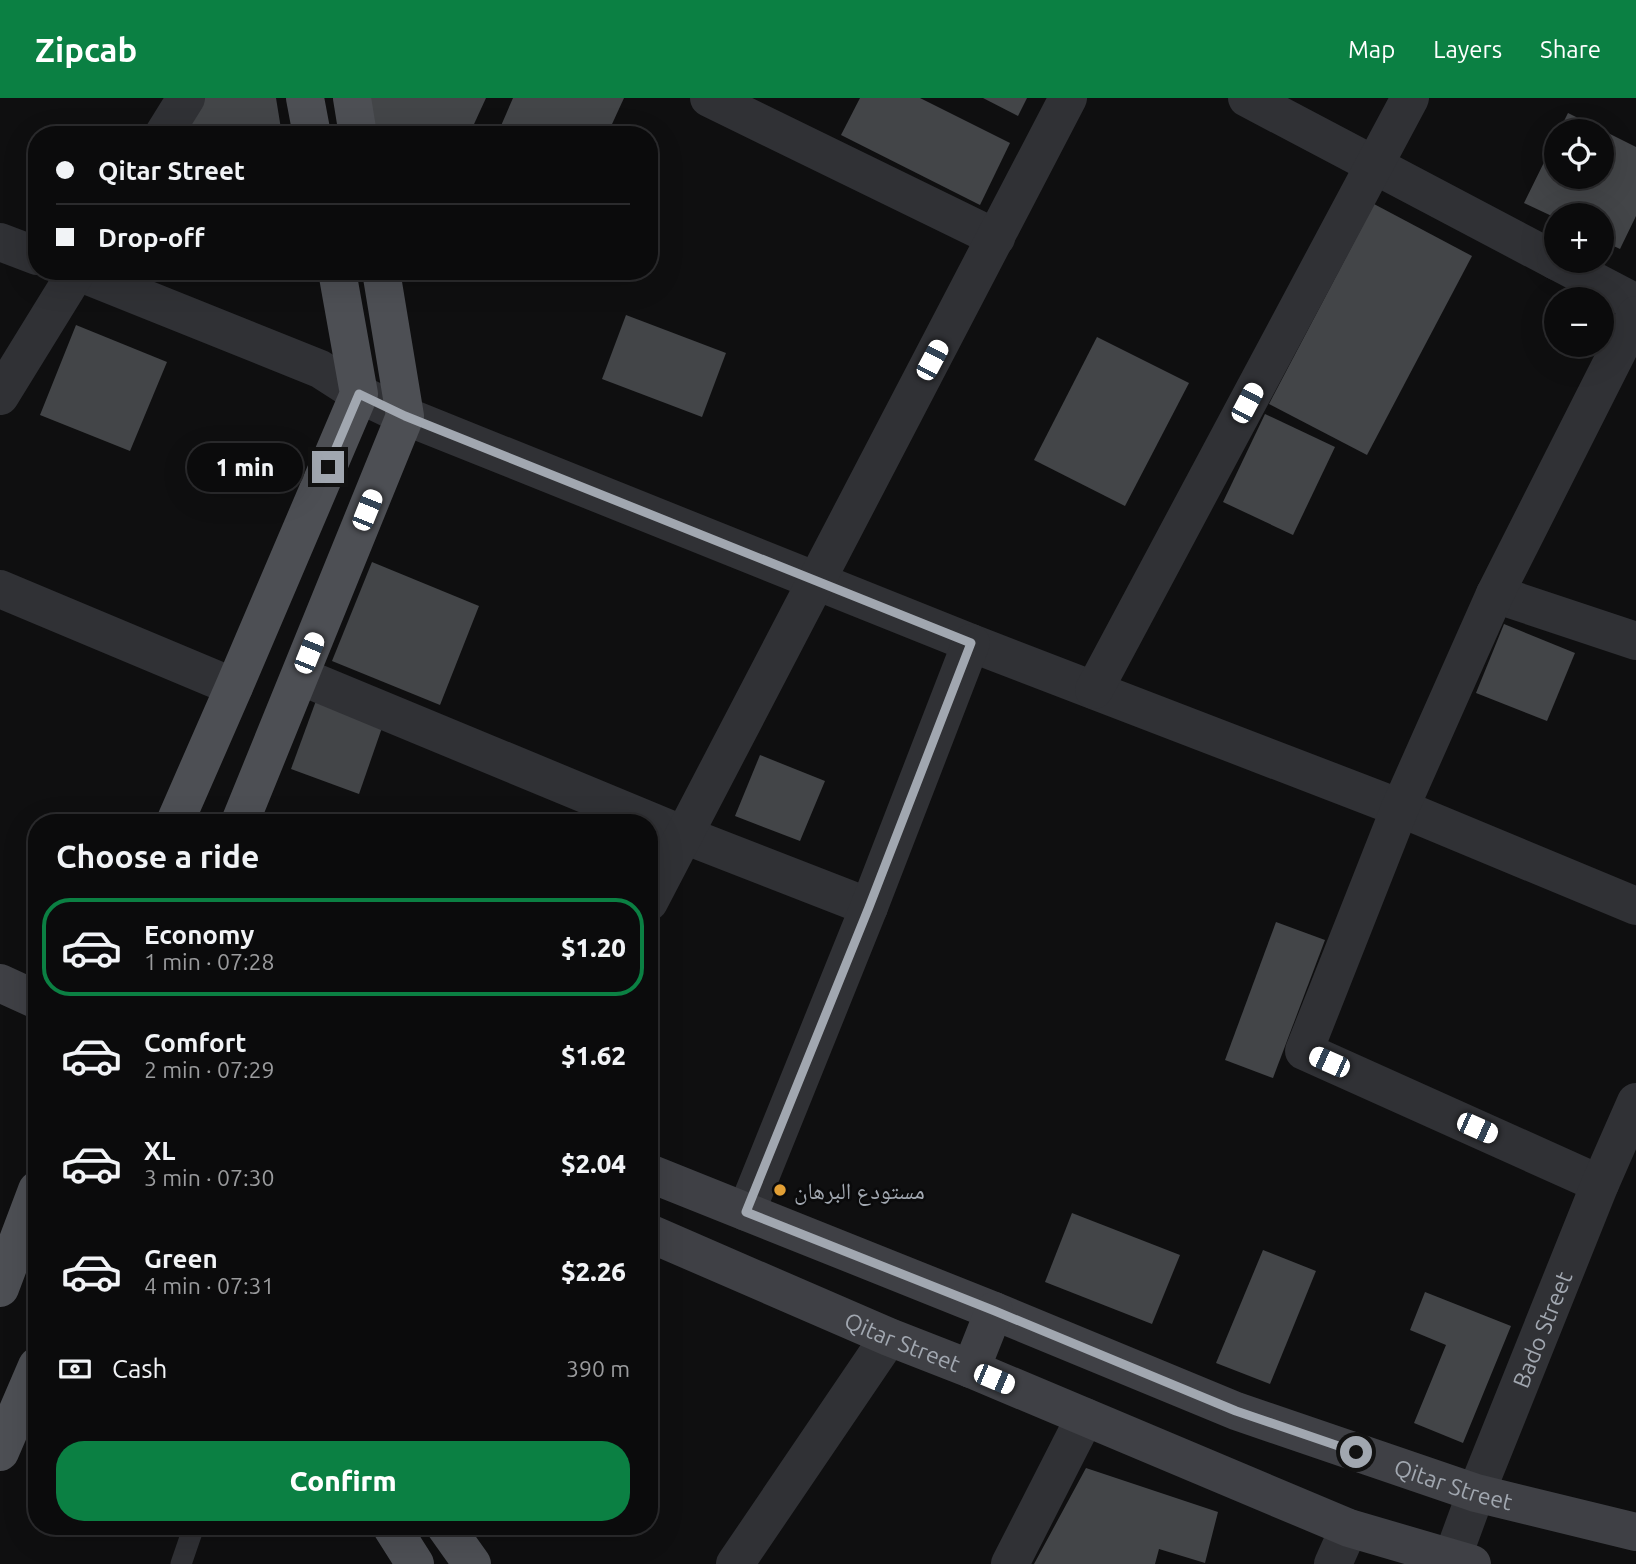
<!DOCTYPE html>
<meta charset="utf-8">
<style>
:root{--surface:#0b0b0c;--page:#19191a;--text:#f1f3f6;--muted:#9a9b9d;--line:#2b2b2d;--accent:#0b8043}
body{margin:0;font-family:Ubuntu,"Noto Naskh Arabic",sans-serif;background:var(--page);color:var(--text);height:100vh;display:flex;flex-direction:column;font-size:26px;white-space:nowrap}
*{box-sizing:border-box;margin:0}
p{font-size:23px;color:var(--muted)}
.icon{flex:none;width:38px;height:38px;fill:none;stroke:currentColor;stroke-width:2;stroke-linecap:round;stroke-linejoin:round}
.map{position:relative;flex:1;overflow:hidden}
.panel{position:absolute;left:28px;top:716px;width:630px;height:721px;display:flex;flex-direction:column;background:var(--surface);border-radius:28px;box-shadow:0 7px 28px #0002,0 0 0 2px var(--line)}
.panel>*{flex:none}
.guide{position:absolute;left:28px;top:28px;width:630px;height:154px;border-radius:28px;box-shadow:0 7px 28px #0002,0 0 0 2px var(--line);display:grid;align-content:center;height:154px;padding:0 28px;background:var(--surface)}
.tools{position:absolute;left:1544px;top:21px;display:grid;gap:14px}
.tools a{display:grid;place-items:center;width:70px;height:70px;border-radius:50%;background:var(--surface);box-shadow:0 7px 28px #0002,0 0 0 2px var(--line);font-size:35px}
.end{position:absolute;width:32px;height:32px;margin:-16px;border:9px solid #a1a7b0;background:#111;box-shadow:0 0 0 4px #111}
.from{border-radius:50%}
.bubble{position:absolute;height:49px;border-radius:24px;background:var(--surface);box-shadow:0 7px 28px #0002,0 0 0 2px var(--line);font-size:23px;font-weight:800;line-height:49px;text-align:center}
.car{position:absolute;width:21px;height:42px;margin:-21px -10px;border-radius:9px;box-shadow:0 0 5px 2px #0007;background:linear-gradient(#fff 24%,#345 0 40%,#fff 0 76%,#345 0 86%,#fff 0)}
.guide b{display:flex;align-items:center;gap:24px;height:66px;font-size:26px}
.guide b+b{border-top:2px solid var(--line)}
.guide i{width:18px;height:18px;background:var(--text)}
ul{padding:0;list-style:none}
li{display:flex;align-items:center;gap:21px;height:98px;margin:0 14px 10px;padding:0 14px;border:4px solid transparent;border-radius:28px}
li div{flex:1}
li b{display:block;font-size:26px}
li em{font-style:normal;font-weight:800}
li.current{border-color:var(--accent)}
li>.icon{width:63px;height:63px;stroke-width:1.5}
h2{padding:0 28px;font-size:32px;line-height:84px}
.pay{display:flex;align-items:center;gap:18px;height:77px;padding:0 28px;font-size:26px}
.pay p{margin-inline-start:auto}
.cta{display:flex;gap:14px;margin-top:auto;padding:14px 28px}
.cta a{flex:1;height:80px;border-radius:28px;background:var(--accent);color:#fff;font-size:28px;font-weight:800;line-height:80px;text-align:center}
header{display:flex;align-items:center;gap:42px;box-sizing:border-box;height:98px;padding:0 35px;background:var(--accent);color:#fff}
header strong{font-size:33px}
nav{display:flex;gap:38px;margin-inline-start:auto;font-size:24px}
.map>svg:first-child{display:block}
.building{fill:#434548}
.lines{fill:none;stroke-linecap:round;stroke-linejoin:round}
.lane{stroke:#303135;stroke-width:21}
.street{stroke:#303135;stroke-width:38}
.secondary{stroke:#3f4045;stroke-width:38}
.primary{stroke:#4d4f54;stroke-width:38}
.route{stroke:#a1a7b0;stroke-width:9}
.poi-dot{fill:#e29f35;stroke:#0a0a0b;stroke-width:2.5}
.labels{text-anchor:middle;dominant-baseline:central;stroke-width:5;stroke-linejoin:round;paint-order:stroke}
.poi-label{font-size:23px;fill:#a1a7b0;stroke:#0a0a0b;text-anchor:start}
.street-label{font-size:23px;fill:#a1a7b0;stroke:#0a0a0b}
</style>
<header>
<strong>Zipcab</strong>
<nav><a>Map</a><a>Layers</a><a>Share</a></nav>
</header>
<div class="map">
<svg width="1636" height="1466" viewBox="0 0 1636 1466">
<rect width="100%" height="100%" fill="#0f0f10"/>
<g class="building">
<path d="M204,0H276L282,37H180Z"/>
<path d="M366,0H486L469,37H373Z"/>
<path d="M513,0H624L607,37H497Z"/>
<path d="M860,0H920L1010,45L980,107L841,37Z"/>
<path d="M983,0H1027L1018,18Z"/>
<path d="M1568,15L1636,49V118L1620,151L1601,142V117H1556V120L1524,105L1556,40V79H1601V33H1559Z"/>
<path d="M1374,106L1472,158L1367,357L1269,306Z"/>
<path d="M626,217L726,255L702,319L602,281Z"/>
<path d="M76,227L167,264L130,353L40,317Z"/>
<path d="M1097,239L1189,285L1125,408L1034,362Z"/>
<path d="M1265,316L1335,349L1293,437L1223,404Z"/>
<path d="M372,464L479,508L440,607L332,563Z"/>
<path d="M1504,526L1575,555L1547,623L1476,595Z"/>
<path d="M317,600L384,624L359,696L291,671Z"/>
<path d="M760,657L825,683L800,743L735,718Z"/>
<path d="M1276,824L1325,842L1273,980L1225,962Z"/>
<path d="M1072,1115L1180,1157L1152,1226L1045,1184Z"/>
<path d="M1263,1152L1316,1173L1270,1286L1216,1265Z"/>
<path d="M1425,1194L1511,1228L1463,1345L1414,1325L1446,1247L1410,1232Z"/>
<path d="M1086,1370L1218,1414L1205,1465L1159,1451L1155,1466H1034Z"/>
</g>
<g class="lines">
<path class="lane" d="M181,1466L194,1428"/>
<g class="street">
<path d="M709,0L996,140"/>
<path d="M1247,0L1556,163"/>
<path d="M163,37L186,0"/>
<path d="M0,144L37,158"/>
<path d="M1556,163L1636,205"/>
<path d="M76,173L320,271L359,296L405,318L971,545L1400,710L1636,808"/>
<path d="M0,298L77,173"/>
<path d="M0,491L234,589"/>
<path d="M1495,496L1636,543"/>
<path d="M300,578L684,737L869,809"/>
<path d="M1094,592L1410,0"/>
<path d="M649,804L1068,0"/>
<path d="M1600,1086L1304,953L1400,710L1495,496L1636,217"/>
<path d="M746,1114L869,809L971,545"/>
<path d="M735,1466L889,1239"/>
<path d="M1010,1466L1085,1319"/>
<path d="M1333,1466L1349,1430"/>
<path id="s1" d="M1450,1466L1476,1395L1600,1086L1636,1004"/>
</g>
<g class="secondary">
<path d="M0,885L37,902"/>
<path id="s2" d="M649,1075L994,1213L1236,1313L1476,1395L1636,1434"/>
<path id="s3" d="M649,1135L889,1239L971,1271L1349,1430L1472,1466"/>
<path d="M971,1271L994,1213"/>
</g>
<g class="primary">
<path d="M305,0L312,37"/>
<path d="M352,0L358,37"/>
<path d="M175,724L234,589L359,296L337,173"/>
<path d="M240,724L405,318L381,173"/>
<path d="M0,1190L37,1092"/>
<path d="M0,1354L37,1268"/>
<path d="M391,1428L415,1466"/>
<path d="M445,1428L472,1466"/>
</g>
</g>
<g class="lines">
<path class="route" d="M328,369L359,296L405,318L971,545L869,809L746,1114L995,1213L1236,1313L1356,1354"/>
</g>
<circle class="poi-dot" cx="780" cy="1092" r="7"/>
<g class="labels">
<g class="poi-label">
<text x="794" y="1092">مستودع البرهان</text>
</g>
<g class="street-label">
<text stroke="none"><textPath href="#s1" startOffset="252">Bado Street</textPath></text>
<text stroke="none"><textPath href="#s3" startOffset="276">Qitar Street</textPath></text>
<text stroke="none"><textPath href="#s2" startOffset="863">Qitar Street</textPath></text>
</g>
</g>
</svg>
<div class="tools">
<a><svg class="icon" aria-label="locate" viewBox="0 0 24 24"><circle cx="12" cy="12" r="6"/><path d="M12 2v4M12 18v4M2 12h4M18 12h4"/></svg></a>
<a>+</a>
<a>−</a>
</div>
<i class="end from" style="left:1356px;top:1354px"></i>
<i class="end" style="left:328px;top:369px"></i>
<div class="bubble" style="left:187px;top:345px;width:116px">1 min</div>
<i class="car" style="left:932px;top:262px;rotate:28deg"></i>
<i class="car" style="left:1247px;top:305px;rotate:28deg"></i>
<i class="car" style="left:367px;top:412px;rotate:22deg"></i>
<i class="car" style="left:309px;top:555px;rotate:22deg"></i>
<i class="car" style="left:1329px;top:964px;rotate:294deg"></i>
<i class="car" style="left:1477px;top:1030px;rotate:114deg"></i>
<i class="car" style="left:994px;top:1281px;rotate:113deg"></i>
<div class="guide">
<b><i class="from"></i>Qitar Street</b>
<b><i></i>Drop-off</b>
</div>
<section class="panel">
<h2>Choose a ride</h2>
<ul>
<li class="current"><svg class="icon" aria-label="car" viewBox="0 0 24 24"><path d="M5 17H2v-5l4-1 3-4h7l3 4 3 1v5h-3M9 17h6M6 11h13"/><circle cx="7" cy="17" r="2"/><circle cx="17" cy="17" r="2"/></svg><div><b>Economy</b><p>1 min · 07:28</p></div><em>$1.20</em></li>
<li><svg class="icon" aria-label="car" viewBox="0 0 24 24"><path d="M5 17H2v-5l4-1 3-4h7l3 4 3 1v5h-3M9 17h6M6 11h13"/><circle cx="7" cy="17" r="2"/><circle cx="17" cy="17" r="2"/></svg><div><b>Comfort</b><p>2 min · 07:29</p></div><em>$1.62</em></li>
<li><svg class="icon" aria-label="car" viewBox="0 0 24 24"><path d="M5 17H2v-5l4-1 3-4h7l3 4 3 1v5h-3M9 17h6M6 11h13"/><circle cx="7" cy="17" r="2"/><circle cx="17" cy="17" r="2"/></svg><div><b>XL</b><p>3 min · 07:30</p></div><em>$2.04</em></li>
<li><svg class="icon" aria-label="car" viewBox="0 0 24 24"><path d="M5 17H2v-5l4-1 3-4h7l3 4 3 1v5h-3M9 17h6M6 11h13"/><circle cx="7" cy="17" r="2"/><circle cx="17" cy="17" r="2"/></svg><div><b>Green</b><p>4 min · 07:31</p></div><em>$2.26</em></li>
</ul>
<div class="pay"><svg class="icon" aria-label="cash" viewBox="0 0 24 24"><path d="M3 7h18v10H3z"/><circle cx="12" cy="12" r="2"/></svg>Cash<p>390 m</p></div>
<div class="cta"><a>Confirm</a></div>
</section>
</div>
